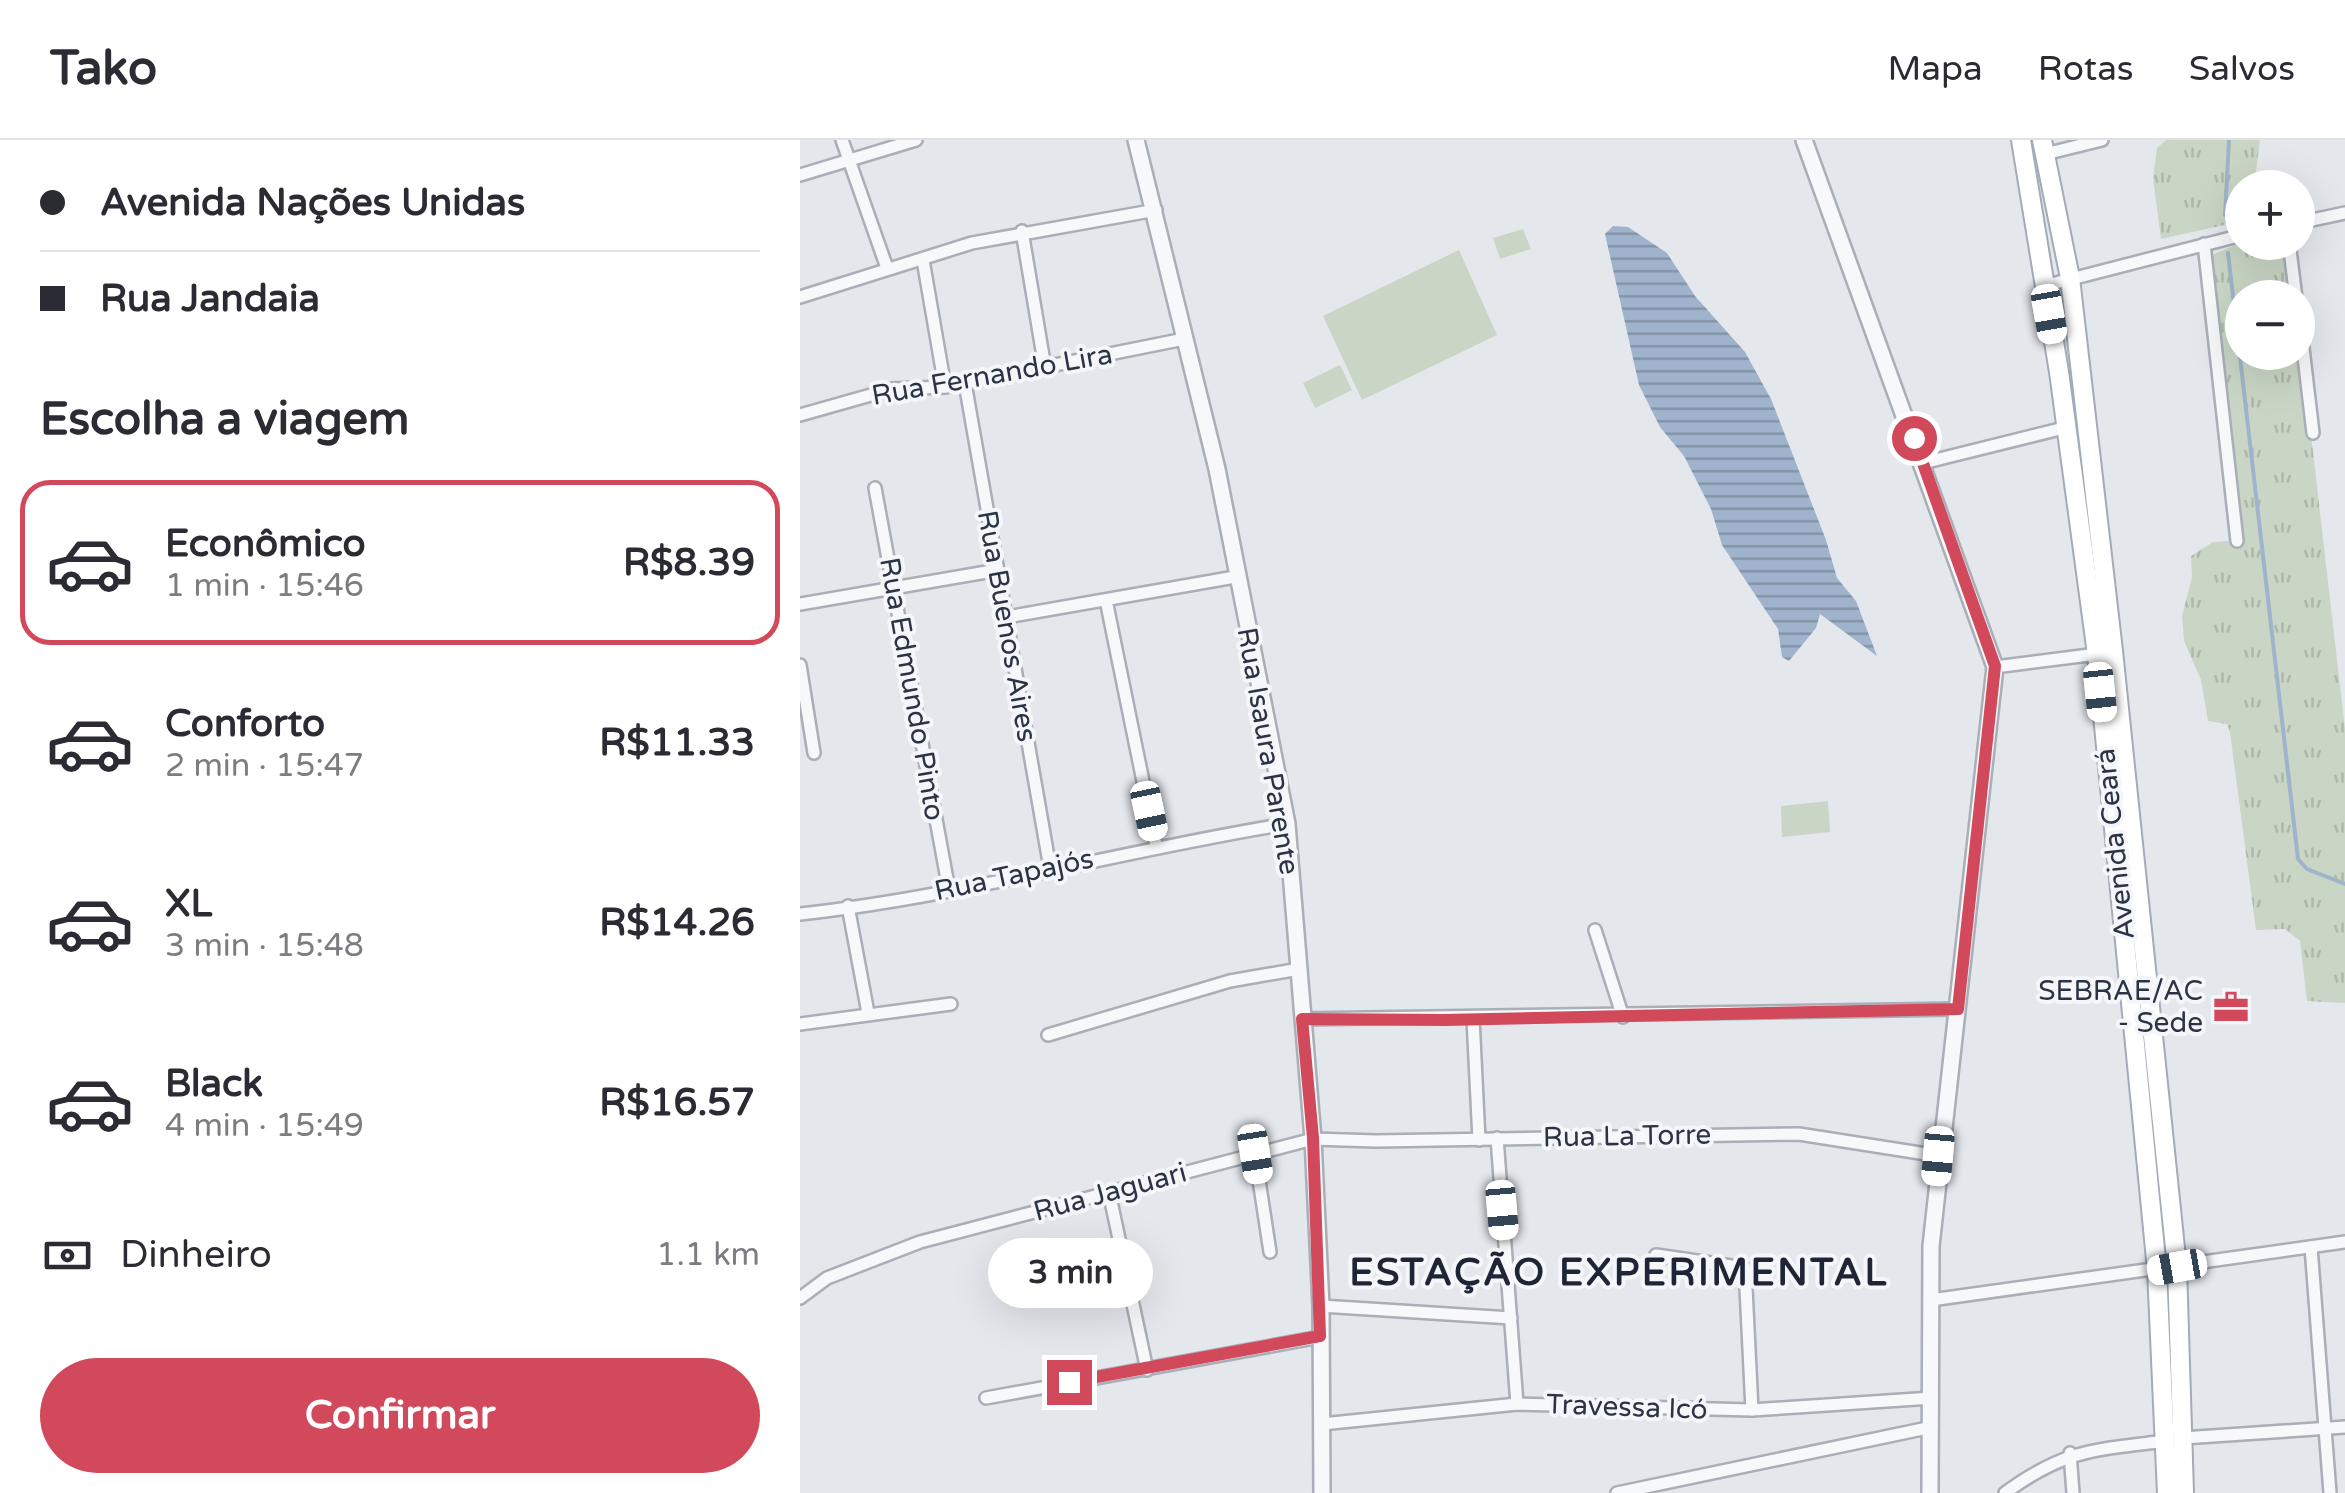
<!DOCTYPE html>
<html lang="pt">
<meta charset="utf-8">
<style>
:root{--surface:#fff;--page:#f7f7f7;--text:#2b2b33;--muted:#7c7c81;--line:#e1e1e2;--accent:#d1495b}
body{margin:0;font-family:"Varela Round",sans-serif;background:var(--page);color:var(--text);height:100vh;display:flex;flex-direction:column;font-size:38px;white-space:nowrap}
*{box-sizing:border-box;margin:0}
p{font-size:32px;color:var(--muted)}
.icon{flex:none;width:55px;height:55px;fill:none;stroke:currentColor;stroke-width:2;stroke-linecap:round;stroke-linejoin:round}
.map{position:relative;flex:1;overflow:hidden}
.side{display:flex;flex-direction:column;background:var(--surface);width:800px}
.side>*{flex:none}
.guide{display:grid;align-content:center;height:220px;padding:0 40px;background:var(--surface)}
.controls{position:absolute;left:1425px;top:30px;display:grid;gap:20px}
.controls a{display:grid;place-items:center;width:90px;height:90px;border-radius:50%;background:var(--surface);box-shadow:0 10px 40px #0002;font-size:50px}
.end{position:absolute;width:45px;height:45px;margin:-22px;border:12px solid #d1495b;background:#fff;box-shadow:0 0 0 5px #fff}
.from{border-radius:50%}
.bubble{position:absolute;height:70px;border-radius:35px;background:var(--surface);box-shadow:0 10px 40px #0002;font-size:32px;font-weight:700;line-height:70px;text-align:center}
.car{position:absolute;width:30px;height:60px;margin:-30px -15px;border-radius:12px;box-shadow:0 0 8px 2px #0007;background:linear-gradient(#fff 24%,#345 0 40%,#fff 0 76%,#345 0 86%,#fff 0)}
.guide b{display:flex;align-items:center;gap:35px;height:95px;font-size:38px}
.guide b+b{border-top:2px solid var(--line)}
.guide i{width:25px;height:25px;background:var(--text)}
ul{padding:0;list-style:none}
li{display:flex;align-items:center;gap:30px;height:165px;margin:0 20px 15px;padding:0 20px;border:5px solid transparent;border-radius:30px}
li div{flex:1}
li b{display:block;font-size:38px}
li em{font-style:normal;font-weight:700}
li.on{border-color:var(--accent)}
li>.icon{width:90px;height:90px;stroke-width:1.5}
h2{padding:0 40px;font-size:45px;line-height:120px}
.pay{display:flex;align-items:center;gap:25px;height:110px;padding:0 40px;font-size:38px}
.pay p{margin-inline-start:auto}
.button{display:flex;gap:20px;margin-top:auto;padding:20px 40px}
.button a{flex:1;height:115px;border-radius:60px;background:var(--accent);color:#fff;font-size:40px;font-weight:700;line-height:115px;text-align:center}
header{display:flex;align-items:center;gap:60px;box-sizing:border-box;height:140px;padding:0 50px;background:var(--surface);border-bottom:2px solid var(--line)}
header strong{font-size:48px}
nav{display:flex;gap:55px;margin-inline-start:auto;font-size:35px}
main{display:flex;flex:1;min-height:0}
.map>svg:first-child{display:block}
.green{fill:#c9d6c5}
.park{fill:url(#park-tufts)}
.water{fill:url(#water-rules)}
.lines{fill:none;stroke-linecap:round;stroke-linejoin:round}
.stream{stroke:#9fb4cc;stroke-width:4}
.minor-casing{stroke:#a9aeb7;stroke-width:16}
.tertiary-casing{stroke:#a9aeb7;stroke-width:20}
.primary-casing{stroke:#a3abb8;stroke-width:22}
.minor{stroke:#f7f8fa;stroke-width:11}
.tertiary{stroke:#f7f8fa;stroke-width:15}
.primary{stroke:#fff;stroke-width:18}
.route{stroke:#d1495b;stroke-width:12}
.labels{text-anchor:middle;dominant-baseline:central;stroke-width:8;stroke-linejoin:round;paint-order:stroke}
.street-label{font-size:28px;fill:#2b3445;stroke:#f4f6f9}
.poi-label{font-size:28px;fill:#2b3445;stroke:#f4f6f9;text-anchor:end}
.district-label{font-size:38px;font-weight:bold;letter-spacing:2.5px;fill:#1d2536;stroke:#f4f6f9}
</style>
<header>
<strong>Tako</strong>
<nav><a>Mapa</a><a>Rotas</a><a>Salvos</a></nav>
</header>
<main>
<section class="side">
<div class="guide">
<b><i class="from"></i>Avenida Nações Unidas</b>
<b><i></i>Rua Jandaia</b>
</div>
<h2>Escolha a viagem</h2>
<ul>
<li class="on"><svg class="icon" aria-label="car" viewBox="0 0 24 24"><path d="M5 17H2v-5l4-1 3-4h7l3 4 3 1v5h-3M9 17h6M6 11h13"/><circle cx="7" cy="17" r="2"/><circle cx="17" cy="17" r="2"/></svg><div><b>Econômico</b><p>1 min · 15:46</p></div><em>R$8.39</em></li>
<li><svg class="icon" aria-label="car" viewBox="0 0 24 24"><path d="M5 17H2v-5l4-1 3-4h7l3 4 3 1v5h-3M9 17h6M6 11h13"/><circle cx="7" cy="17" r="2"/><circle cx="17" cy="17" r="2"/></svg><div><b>Conforto</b><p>2 min · 15:47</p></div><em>R$11.33</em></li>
<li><svg class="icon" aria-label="car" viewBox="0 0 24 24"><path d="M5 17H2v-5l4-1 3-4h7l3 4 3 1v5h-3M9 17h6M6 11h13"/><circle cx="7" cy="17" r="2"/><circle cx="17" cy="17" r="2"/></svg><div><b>XL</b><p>3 min · 15:48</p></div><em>R$14.26</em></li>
<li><svg class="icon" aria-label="car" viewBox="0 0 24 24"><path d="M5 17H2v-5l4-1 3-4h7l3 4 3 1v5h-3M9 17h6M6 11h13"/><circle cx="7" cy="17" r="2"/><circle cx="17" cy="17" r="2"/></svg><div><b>Black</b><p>4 min · 15:49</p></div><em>R$16.57</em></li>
</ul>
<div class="pay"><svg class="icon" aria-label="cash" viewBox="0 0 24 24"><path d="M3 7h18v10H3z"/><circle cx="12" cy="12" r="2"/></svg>Dinheiro<p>1.1 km</p></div>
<div class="button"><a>Confirmar</a></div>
</section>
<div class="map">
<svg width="1545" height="1353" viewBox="0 0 1545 1353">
<defs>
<pattern id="park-tufts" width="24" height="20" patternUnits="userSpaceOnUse" patternTransform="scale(2.5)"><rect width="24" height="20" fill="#c9d6c5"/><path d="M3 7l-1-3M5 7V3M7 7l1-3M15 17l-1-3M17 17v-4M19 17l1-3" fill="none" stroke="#adb8ab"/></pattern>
<pattern id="water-rules" width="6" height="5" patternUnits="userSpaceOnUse" patternTransform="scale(2.5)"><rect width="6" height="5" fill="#9fb4cc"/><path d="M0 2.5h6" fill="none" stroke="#8293a7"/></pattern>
</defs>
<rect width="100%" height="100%" fill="#e4e7ec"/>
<g class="green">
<path d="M723,89L731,109L700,119L693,98Z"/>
<path d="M659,110L697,195L562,260L523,176Z"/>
<path d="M540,225L552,250L515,268L503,243Z"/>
<path d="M1028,661L1030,692L982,697L981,666Z"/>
</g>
<g class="park">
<path d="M1366,0H1460L1454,47L1442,48V81L1361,99L1353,38L1357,8Z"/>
<path d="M1440,103H1488L1495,157L1442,158V212H1498V182L1545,589V863L1507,861L1500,801L1485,789L1456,790L1430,592L1427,584L1408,581L1401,540L1384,501L1382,476L1392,437L1391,416L1413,402L1444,400L1412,115Z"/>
</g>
<path class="water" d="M813,86L828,87L867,113L895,156L945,212L971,259L1026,400L1037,438L1056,461L1077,516L1020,474L1016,488L989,521L982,517L978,489L922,405L911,369L884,316L860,287L839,245L805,94Z"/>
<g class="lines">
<g class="stream">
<path d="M1425,75L1429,0"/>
<path d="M1428,113L1498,719L1507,729L1545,744"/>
</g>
<defs>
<g id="minor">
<path d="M42,0L87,128"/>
<path d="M1245,14L1302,0"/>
<path d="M0,35L116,0"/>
<path d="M1498,83L1545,73"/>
<path d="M222,91L245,228"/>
<path d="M1489,102L1496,158"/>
<path d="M1404,104L1437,401"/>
<path d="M123,120L145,247"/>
<path d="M1244,146L1442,95"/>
<path d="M0,157L172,103L356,70"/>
<path d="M1498,166L1513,293"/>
<path d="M165,243L250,728"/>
<path d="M0,275L92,249L145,247L384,199"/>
<path d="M1123,323L1264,288"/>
<path d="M75,348L149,750"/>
<path d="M306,460L356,705"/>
<path d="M0,464L198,430"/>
<path d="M207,477L435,437"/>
<path d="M0,525L14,613"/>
<path d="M1195,527L1297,514"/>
<path d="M48,766L68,873"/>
<path d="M0,774C164,756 324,710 487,684"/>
<path d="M795,790L823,877"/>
<path d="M673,878L679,1000"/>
<path d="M502,879L1158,869"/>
<path d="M0,884L151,864"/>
<path d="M248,895L430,841L499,829"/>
<path d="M697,998L717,1264"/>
<path d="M455,1014L470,1112"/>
<path d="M309,1052L347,1230"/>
<path d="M1511,1107L1530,1353"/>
<path d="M856,1115L945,1128L952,1270"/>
<path d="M0,1158L27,1138L120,1102L513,999L576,1001L999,994L1139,1016"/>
<path d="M1131,1160L1545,1102"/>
<path d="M521,1166L711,1178"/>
<path d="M186,1258L520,1197"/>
<path d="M522,1284L717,1264L952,1270L1132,1258"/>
<path d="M1383,1298L1545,1287"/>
<path d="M1270,1313L1273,1353"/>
<path d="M817,1353L1132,1287"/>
<path d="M1205,1353C1265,1309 1294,1310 1366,1301"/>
</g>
<g id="tertiary">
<path d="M336,0L417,329L487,684L513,999L521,1166L522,1353"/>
<path d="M1004,0L1195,527L1131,1106L1130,1353"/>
</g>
<g id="primary">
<path d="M1221,0L1259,232L1297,514L1357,1130L1367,1353"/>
<path d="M1242,0L1270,138L1313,511L1377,1127L1384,1353"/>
</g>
</defs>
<use href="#minor" class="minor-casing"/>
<use href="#tertiary" class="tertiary-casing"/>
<use href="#primary" class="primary-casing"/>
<use href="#minor" class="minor"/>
<use href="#tertiary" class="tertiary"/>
<use href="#primary" class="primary"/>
</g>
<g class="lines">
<path class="route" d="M269,1242L520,1196L513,998L502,879L644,880L1158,869L1195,526L1114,298"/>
</g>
<defs>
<symbol id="office-bare" viewBox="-9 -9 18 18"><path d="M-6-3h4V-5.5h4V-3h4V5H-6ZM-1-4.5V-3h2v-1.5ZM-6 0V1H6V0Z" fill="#d1495b" stroke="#f4f6f9" stroke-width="2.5" paint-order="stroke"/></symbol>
</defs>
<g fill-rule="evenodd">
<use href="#office-bare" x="1406" y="842" width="50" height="50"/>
</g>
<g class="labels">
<g class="street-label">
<text transform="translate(192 235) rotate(-10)">Rua Fernando Lira</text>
<text transform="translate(207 486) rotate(80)">Rua Buenos Aires</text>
<text transform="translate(112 549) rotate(80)">Rua Edmundo Pinto</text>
<text transform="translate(468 611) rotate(80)">Rua Isaura Parente</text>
<text transform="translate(1315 704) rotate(-96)">Avenida Ceará</text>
<text transform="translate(214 735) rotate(-12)">Rua Tapajós</text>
<text transform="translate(827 996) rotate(-1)">Rua La Torre</text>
<text transform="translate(310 1052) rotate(-15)">Rua Jaguari</text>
<text transform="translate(827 1267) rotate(2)">Travessa Icó</text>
</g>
<g class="poi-label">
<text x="1403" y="851">SEBRAE/AC<tspan x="1403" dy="32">- Sede</tspan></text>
</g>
<g class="district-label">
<text x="819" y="1133">ESTAÇÃO EXPERIMENTAL</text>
</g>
</g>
</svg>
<div class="controls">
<a>+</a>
<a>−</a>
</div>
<i class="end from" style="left:1114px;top:298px"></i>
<i class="end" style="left:269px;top:1242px"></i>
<div class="bubble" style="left:188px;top:1098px;width:165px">3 min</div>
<i class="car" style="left:1249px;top:174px;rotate:170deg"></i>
<i class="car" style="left:1300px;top:552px;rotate:174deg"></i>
<i class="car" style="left:349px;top:671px;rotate:168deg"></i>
<i class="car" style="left:455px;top:1014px;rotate:171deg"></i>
<i class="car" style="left:1138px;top:1016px;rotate:185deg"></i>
<i class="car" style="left:702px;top:1070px;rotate:175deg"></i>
<i class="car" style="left:1377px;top:1127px;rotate:260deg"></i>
</div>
</main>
